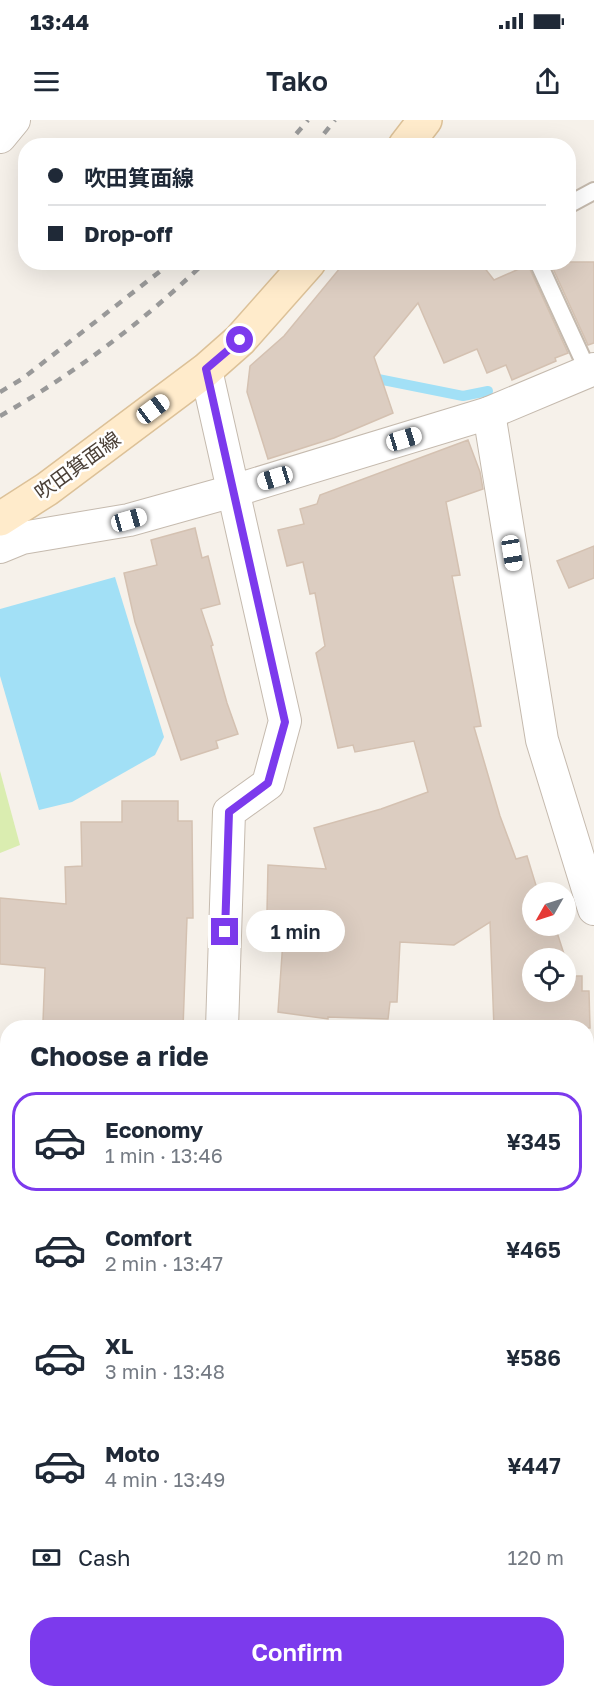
<!DOCTYPE html>
<meta charset="utf-8">
<style>
:root{--surface:#fff;--page:#f6f6f7;--text:#1f2937;--muted:#747a83;--line:#e0e1e3;--accent:#7c3aed}
body{margin:0;font-family:"Golos Text","Noto Sans JP",sans-serif;background:var(--page);color:var(--text);height:100vh;display:flex;flex-direction:column;font-size:22px;white-space:nowrap}
*{box-sizing:border-box;margin:0}
p{font-size:20px;color:var(--muted)}
.icon{flex:none;width:33px;height:33px;fill:none;stroke:currentColor;stroke-width:2;stroke-linecap:round;stroke-linejoin:round}
.map{position:relative;flex:1;overflow:hidden}
.details{position:absolute;left:0px;top:900px;width:594px;height:678px;display:flex;flex-direction:column;background:var(--surface);border-radius:24px 24px 0 0;box-shadow:0 6px 24px #0002}
.details>*{flex:none}
.top-card{position:absolute;left:18px;top:18px;width:558px;height:132px;border-radius:24px;box-shadow:0 6px 24px #0002;display:grid;align-content:center;height:132px;padding:0 30px;background:var(--surface)}
.needle{width:39px;rotate:231deg}
.fabs{position:absolute;left:522px;top:762px;display:grid;gap:12px}
.fabs a{display:grid;place-items:center;width:54px;height:54px;border-radius:50%;background:var(--surface);box-shadow:0 6px 24px #0002;font-size:30px}
.end{position:absolute;width:27px;height:27px;margin:-14px;border:8px solid #7c3aed;background:#fff;box-shadow:0 0 0 3px #fff}
.from{border-radius:50%}
.bubble{position:absolute;height:42px;border-radius:21px;background:var(--surface);box-shadow:0 6px 24px #0002;font-size:20px;font-weight:600;line-height:42px;text-align:center}
.car{position:absolute;width:18px;height:36px;margin:-18px -9px;border-radius:8px;box-shadow:0 0 4px 2px #0007;background:linear-gradient(#fff 24%,#345 0 40%,#fff 0 76%,#345 0 86%,#fff 0)}
.top-card b{display:flex;align-items:center;gap:21px;height:57px;font-size:22px}
.top-card b+b{border-top:2px solid var(--line)}
.top-card i{width:15px;height:15px;background:var(--text)}
ul{padding:0;list-style:none}
li{display:flex;align-items:center;gap:18px;height:99px;margin:0 12px 9px;padding:0 18px;border:3px solid transparent;border-radius:24px}
li div{flex:1}
li b{display:block;font-size:22px}
li em{font-style:normal;font-weight:600}
li.selected{border-color:var(--accent)}
li>.icon{width:54px;height:54px;stroke-width:1.5}
h2{padding:0 30px;font-size:27px;line-height:72px}
.pay{display:flex;align-items:center;gap:15px;height:66px;padding:0 30px;font-size:22px}
.pay p{margin-inline-start:auto}
.button{display:flex;gap:12px;margin-top:auto;padding:12px 30px}
.button a{flex:1;height:69px;border-radius:24px;background:var(--accent);color:#fff;font-size:24px;font-weight:600;line-height:69px;text-align:center}
.status{display:flex;justify-content:space-between;align-items:center;height:42px;padding:0 30px;background:var(--surface);direction:ltr}
.status svg{height:16px;fill:currentColor}
header{display:flex;justify-content:space-between;align-items:center;height:78px;padding:0 30px;background:var(--surface);font-size:27px;font-weight:600}
.map>svg:first-child{display:block}
.green{fill:#daedb0}
.water{fill:#a2e0f6}
.lines{fill:none;stroke-linecap:round;stroke-linejoin:round}
.stream{stroke:#a2e0f6;stroke-width:10}
.building{fill:#dccdc1;stroke:#d4c1b1;stroke-width:1.5;fill-rule:evenodd}
.service-casing{stroke:#c5baae;stroke-width:20}
.minor-casing{stroke:#c5baae;stroke-width:34}
.secondary-casing{stroke:#dcc198;stroke-width:36}
.service{stroke:#fff;stroke-width:16}
.minor{stroke:#fff;stroke-width:32}
.secondary{stroke:#ffebcb;stroke-width:33}
.rail{stroke:#999;stroke-width:4.5;stroke-dasharray:8 8;stroke-linecap:butt}
.route{stroke:#7c3aed;stroke-width:8}
.labels{text-anchor:middle;dominant-baseline:central;stroke-width:5;stroke-linejoin:round;paint-order:stroke}
.street-label{font-size:20px;fill:#4b4037;stroke:#fff}
</style>
<div class="status"><b>13:44</b><svg viewBox="0 0 49 12"><path d="M0 12V9h3v3zM5 12V6h3v6zM10 12V3h3v9zM15 12V0h3v12zM26 1h20v11H26zM47 4h2v5h-2z"/></svg></div>
<header><svg class="icon" aria-label="menu" viewBox="0 0 24 24"><path d="M4 6h16M4 12h16M4 18h16"/></svg>Tako<svg class="icon" aria-label="share" viewBox="0 0 24 24"><path d="M12 15V3M7 8l5-5 5 5M5 13v7h14v-7"/></svg></header>
<div class="map">
<svg width="594" height="1578" viewBox="0 0 594 1578">
<rect width="100%" height="100%" fill="#f6f1ea"/>
<path class="green" d="M0,651L20,725L0,733Z"/>
<path class="water" d="M115,457L164,617L155,635L72,682L39,690L0,556V489Z"/>
<g class="lines">
<path class="stream" d="M368,257L463,276L488,271"/>
</g>
<g class="building">
<path d="M345,142H480L494,160L528,145L568,233L555,238L556,241L512,260L506,245L487,253L477,229L444,243L418,183L374,237L393,293L334,318L268,339L247,272L250,246L284,216Z"/>
<path d="M550,142H594V223L588,225Z"/>
<path d="M468,320L480,352L483,369L446,382L460,455L452,456L481,606L474,607L500,696L516,739L527,736L538,772H532V806H555L571,856H582V871H589L590,908H494L490,802L454,825L400,822L397,882H390L388,899L328,897V899L278,892L285,792L267,791L268,745L326,749L314,708L381,689L428,672L414,621L355,632L353,625L338,628L316,533L325,526L315,473L310,474L303,442L287,446L278,410L304,404L300,389L317,384L320,375ZM532,838H566V872H532Z"/>
<path d="M195,408L202,438L208,436L220,484L201,489L213,525L211,526L227,583L238,614L216,621L218,628L181,640L135,502L124,453L157,445L151,420Z"/>
<path d="M594,426V458L569,468L557,441Z"/>
<path d="M122,681H178V701H192L193,798H187L183,908H118V905L43,902L45,848L0,844V778L66,784L65,747L82,746L81,702H122Z"/>
</g>
<g class="lines">
<defs>
<g id="service">
<path d="M568,85L594,71"/>
<path d="M538,142L588,251"/>
</g>
<g id="minor">
<path d="M0,17L14,0"/>
<path d="M206,250L285,601L268,664L229,692L222,908"/>
<path d="M489,293L542,620L594,789"/>
<path d="M0,427L22,418L129,400L233,371L489,293L594,249"/>
<path d="M0,988H8"/>
<path d="M586,1005H594"/>
<path d="M0,1317L3,1273"/>
<path d="M586,1405L594,1397"/>
<path d="M195,1578V1570"/>
<path d="M452,1578L453,1570"/>
</g>
<g id="secondary">
<path d="M405,26L425,0"/>
<path d="M0,399L47,369L206,250L240,220L309,142"/>
</g>
</defs>
<use href="#service" class="service-casing"/>
<use href="#minor" class="minor-casing"/>
<use href="#secondary" class="secondary-casing"/>
<use href="#service" class="service"/>
<use href="#minor" class="minor"/>
<use href="#secondary" class="secondary"/>
<g class="rail">
<path d="M286,26L308,0"/>
<path d="M314,26L335,0"/>
<path d="M0,272L22,259L172,142"/>
<path d="M0,296C74,254 143,202 205,142"/>
</g>
</g>
<g class="lines">
<path class="route" d="M225,812L229,692L268,663L285,602L206,249L240,220"/>
</g>
<g class="labels">
<g class="street-label">
<text transform="translate(77 345) rotate(-36)">吹田箕面線</text>
</g>
</g>
</svg>
<div class="fabs">
<a><svg class="needle" viewBox="-14 -14 28 28"><path d="M0-13l5 13h-10z" fill="#e53935"/><path d="M0 13l5-13h-10z" fill="#747a83"/></svg></a>
<a><svg class="icon" aria-label="locate" viewBox="0 0 24 24"><circle cx="12" cy="12" r="6"/><path d="M12 2v4M12 18v4M2 12h4M18 12h4"/></svg></a>
</div>
<i class="end from" style="left:240px;top:220px"></i>
<i class="end" style="left:225px;top:812px"></i>
<div class="bubble" style="left:246px;top:790px;width:99px">1 min</div>
<i class="car" style="left:153px;top:289px;rotate:53deg"></i>
<i class="car" style="left:404px;top:319px;rotate:73deg"></i>
<i class="car" style="left:275px;top:358px;rotate:253deg"></i>
<i class="car" style="left:129px;top:400px;rotate:74deg"></i>
<i class="car" style="left:512px;top:433px;rotate:171deg"></i>
<div class="top-card">
<b><i class="from"></i>吹田箕面線</b>
<b><i></i>Drop-off</b>
</div>
<section class="details">
<h2>Choose a ride</h2>
<ul>
<li class="selected"><svg class="icon" aria-label="car" viewBox="0 0 24 24"><path d="M5 17H2v-5l4-1 3-4h7l3 4 3 1v5h-3M9 17h6M6 11h13"/><circle cx="7" cy="17" r="2"/><circle cx="17" cy="17" r="2"/></svg><div><b>Economy</b><p>1 min · 13:46</p></div><em>¥345</em></li>
<li><svg class="icon" aria-label="car" viewBox="0 0 24 24"><path d="M5 17H2v-5l4-1 3-4h7l3 4 3 1v5h-3M9 17h6M6 11h13"/><circle cx="7" cy="17" r="2"/><circle cx="17" cy="17" r="2"/></svg><div><b>Comfort</b><p>2 min · 13:47</p></div><em>¥465</em></li>
<li><svg class="icon" aria-label="car" viewBox="0 0 24 24"><path d="M5 17H2v-5l4-1 3-4h7l3 4 3 1v5h-3M9 17h6M6 11h13"/><circle cx="7" cy="17" r="2"/><circle cx="17" cy="17" r="2"/></svg><div><b>XL</b><p>3 min · 13:48</p></div><em>¥586</em></li>
<li><svg class="icon" aria-label="car" viewBox="0 0 24 24"><path d="M5 17H2v-5l4-1 3-4h7l3 4 3 1v5h-3M9 17h6M6 11h13"/><circle cx="7" cy="17" r="2"/><circle cx="17" cy="17" r="2"/></svg><div><b>Moto</b><p>4 min · 13:49</p></div><em>¥447</em></li>
</ul>
<div class="pay"><svg class="icon" aria-label="cash" viewBox="0 0 24 24"><path d="M3 7h18v10H3z"/><circle cx="12" cy="12" r="2"/></svg>Cash<p>120 m</p></div>
<div class="button"><a>Confirm</a></div>
</section>
</div>
